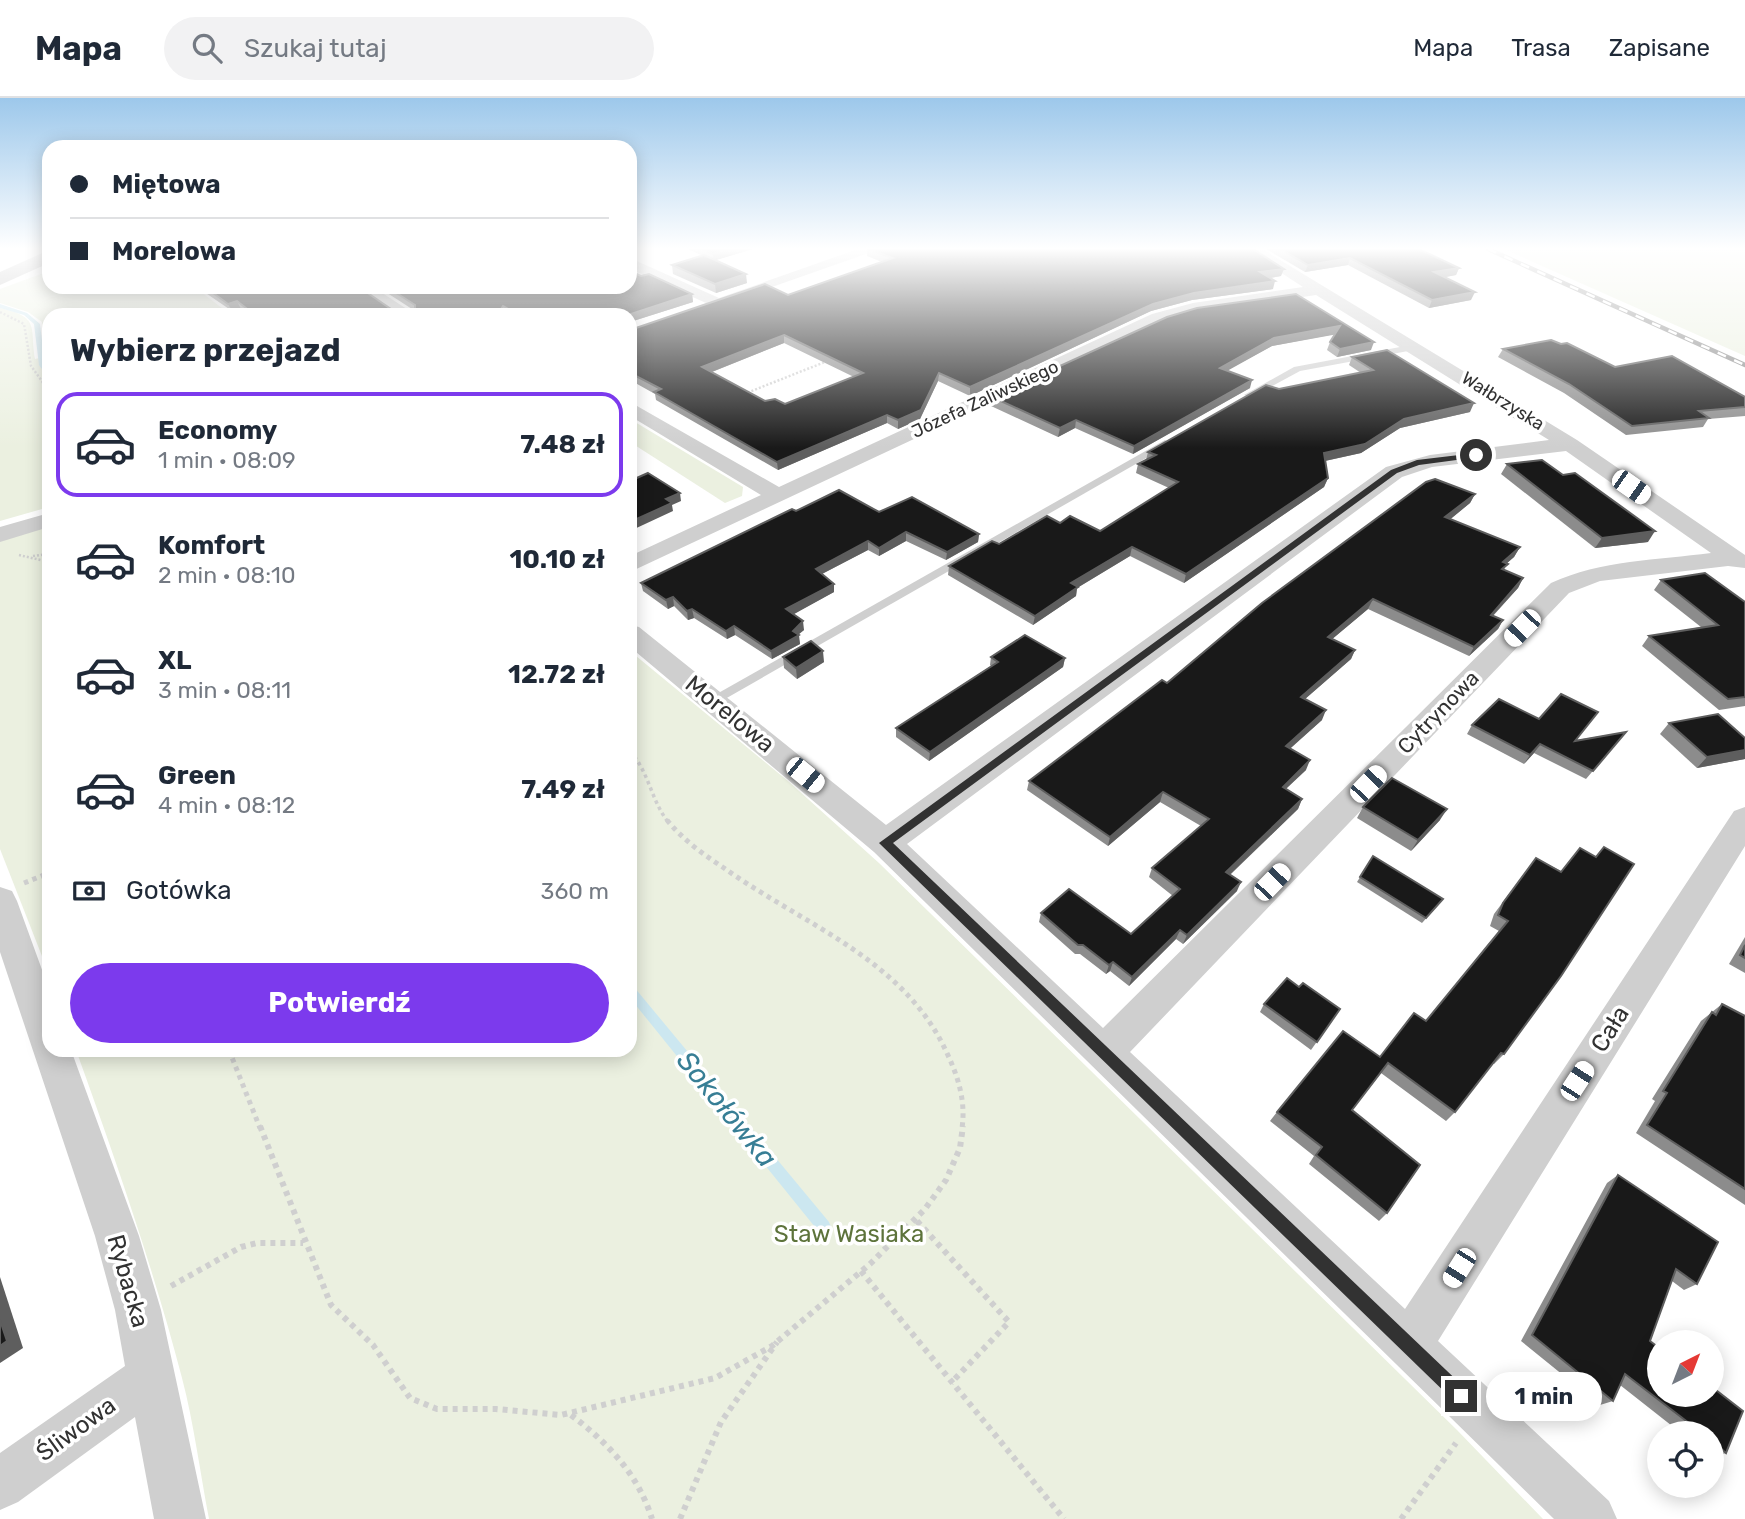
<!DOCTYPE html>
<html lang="pl">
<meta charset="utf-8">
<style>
:root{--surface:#fff;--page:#f2f2f3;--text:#1f2937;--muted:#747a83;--line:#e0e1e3;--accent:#7c3aed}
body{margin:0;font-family:Rubik,sans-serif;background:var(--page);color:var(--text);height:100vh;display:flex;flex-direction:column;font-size:26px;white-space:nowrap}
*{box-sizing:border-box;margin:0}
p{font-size:23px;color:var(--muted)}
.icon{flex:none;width:38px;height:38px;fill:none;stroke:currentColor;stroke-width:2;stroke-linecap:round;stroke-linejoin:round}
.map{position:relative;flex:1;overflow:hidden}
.drawer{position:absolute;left:42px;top:210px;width:595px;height:749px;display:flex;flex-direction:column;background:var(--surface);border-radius:21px;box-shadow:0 4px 18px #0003}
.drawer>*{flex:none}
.guide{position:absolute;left:42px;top:42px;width:595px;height:154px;border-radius:21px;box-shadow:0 4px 18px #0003;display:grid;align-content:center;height:154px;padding:0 28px;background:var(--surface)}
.needle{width:46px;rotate:42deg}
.tools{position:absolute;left:1647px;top:1232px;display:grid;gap:14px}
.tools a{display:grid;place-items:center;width:77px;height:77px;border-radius:50%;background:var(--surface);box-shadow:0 4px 18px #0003;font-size:35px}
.end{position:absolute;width:32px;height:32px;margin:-16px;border:9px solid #323232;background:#fff;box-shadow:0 0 0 4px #fff}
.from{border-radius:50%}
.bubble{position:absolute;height:49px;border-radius:24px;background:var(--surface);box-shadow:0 4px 18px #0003;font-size:23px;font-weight:700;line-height:49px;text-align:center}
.car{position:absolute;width:21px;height:42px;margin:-21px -10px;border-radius:9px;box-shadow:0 0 5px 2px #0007;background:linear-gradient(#fff 24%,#345 0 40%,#fff 0 76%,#345 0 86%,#fff 0)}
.guide b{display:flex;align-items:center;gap:24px;height:66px;font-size:26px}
.guide b+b{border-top:2px solid var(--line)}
.guide i{width:18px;height:18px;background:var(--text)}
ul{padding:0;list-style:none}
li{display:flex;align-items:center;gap:21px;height:105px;margin:0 14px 10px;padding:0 14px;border:4px solid transparent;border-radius:21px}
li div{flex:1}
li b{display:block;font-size:26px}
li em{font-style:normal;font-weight:700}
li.selected{border-color:var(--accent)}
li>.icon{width:63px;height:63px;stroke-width:1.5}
h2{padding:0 28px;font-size:32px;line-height:84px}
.pay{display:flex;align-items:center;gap:18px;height:77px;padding:0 28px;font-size:26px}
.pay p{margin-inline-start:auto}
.primary-button{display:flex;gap:14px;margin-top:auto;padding:14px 28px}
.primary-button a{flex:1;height:80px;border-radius:42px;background:var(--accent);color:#fff;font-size:28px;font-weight:700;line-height:80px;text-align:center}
header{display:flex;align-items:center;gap:42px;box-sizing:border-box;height:98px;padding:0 35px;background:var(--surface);border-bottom:2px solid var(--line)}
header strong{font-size:33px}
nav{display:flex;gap:38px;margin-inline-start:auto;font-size:24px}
.search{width:490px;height:63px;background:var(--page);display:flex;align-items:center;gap:18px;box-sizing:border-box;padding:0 24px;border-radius:38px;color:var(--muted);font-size:26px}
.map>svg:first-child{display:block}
.green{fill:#ebf0e0}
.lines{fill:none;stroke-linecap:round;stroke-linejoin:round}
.stream{fill:#cce7f0;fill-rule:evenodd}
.path-far3{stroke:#cfcfcf;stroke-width:2.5;stroke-dasharray:2 2;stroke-linecap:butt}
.path-far2{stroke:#cfcfcf;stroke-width:3.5;stroke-dasharray:3.5 3.5;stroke-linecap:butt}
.path-far1{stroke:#cfcfcf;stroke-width:5;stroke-dasharray:4.5 4.5;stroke-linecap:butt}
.path{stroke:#cfcfcf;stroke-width:6;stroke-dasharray:5 5;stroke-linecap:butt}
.lane{fill:#cfcfcf;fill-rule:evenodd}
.street{fill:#cfcfcf;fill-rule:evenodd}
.primary{fill:#aaa;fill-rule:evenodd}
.rail-casing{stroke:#878787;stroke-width:4.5}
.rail{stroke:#fff;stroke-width:2.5;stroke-dasharray:9;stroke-linecap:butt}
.wall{fill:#8c8c8c;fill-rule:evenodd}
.shaded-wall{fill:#5e5e5e}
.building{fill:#191919;stroke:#5e5e5e;stroke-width:2;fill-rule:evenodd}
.route{fill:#323232}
.labels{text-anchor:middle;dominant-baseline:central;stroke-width:7;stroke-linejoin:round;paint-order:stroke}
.far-street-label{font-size:18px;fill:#323232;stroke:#fff}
.street-label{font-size:21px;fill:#323232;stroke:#fff}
.near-street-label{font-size:24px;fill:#323232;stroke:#fff}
.near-park-label{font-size:24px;fill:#5d733b;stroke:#fff}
.near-water-label{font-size:28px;font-style:italic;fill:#377e95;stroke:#fff}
</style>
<header>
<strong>Mapa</strong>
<div class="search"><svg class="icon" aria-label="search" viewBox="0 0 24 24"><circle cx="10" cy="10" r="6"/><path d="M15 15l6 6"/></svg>Szukaj tutaj</div>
<nav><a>Mapa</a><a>Trasa</a><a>Zapisane</a></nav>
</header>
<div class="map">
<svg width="1745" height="1421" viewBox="0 0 1745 1421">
<rect width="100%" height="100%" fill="#fff"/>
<g class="green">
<path d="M1504,151H1745V258Z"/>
<path d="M49,173V189H205L201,194L231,217H49V409L0,423V210C40,219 30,228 35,261L44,259L42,224L28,214L0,205V191Z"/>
<path d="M630,321L743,389L742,398L725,405L630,344Z"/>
<path d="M49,427V876L0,751V442Z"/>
<path d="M630,553L788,683L879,765L1457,1332L1543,1421H209C200,1374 194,1326 182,1280C153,1169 115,1060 76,952H630Z"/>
</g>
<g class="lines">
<g class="stream">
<path d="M0,206L27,215L40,226L45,267L49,273V279L47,278L39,267L34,226L24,217L0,210Z"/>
<path d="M630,887L634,889L829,1124L831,1129L829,1134L824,1136L819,1134L630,900Z"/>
</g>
<g class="path-far3">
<path d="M0,214L24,226L31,268L49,293"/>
<path d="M744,296L830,262"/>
<path d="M19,457L49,464"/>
<path d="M33,458L49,456"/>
</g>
<path class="path-far2" d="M630,653C649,674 651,702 668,724"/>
<g class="path-far1">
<path d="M667,722C682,741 704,757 724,770C804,827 903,861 946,953C958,978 966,1003 962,1030"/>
<path d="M24,785L49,775"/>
<path d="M229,952L260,1030"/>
</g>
<g class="path">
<path d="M260,1028L331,1207L373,1247L410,1300L437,1311H496L561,1317L715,1280L772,1248L870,1166L925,1111L946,1082L960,1050L963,1028"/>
<path d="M917,1123L1009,1224L951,1285"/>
<path d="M861,1173L1064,1421"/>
<path d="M171,1188L241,1149L257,1145H303"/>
<path d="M571,1317C608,1345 638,1376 652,1421"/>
<path d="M680,1421L721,1324L777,1244"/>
<path d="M1401,1421L1456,1345"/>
</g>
<g class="lane">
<path d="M1416,246L1419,247V251L1300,273L1252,299L1244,297L1294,269Z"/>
<path d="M1165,342L1170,345L1169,347L718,605L713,607L706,602Z"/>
</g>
<g class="street">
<path d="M858,151H880L715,209L630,171V160L719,200Z"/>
<path d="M1245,151H1262L1577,342L1745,457V470L1728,468L1600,483L1569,495L1130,954L1405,1211L1734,713L1745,709V748L1438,1243L1609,1403L1617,1421H1554L874,754L630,549V527L639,529L886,727L1386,369L1430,357L1549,342L1316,197L1195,215L1164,224L630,474V458L761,397L630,318V304L779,389L1152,216L1193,205L1303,189ZM1566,353L1711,455C1658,462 1601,462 1551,485L1103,930L907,746L1402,379L1432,369Z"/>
<path d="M354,189H373L416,217H395Z"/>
<path d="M49,415V429L0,444V429Z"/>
<path d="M0,789L12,793L17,803L49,891V952H71L139,1138L161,1212L206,1421H154L135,1319L18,1404L0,1412V1355L125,1268L115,1212L95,1138L0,854Z"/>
</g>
<path class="primary" d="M49,152V165L0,187V174Z"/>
<defs>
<path id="rail" d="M1488,151L1745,267"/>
</defs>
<use href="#rail" class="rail-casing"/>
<use href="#rail" class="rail"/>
</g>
<g class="wall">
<path d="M688,151H753L715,162L747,185L716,195L673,176L672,167L703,158Z"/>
<path d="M867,151L1281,178L1270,180L1273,191L1192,202L1151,213L970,298L938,283L920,321L898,331L887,325L778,372L656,302L655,296L630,282V232L788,197L882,164L867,158ZM784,245L854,279L785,306L765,303L712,274Z"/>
<path d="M1266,151H1419L1459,170L1456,177L1444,179L1471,202L1429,210L1348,167L1305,174Z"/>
<path d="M641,178L692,196L693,204L630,224V217H507L505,216L504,217H248L241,211L232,213L197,189H359L391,211H412L378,189H630Z"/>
<path d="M1296,196L1371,252L1337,259L1327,252L1330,244L1335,236L1272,248L1227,272L1250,290L1133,356L1075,330L1058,339L991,308L992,299Z"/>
<path d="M1561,246L1615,269L1745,299V318L1708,321L1703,329L1626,337L1564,295L1498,259L1503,251Z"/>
<path d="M1352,259L1470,314L1400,330L1361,355L1325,363L1328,380L1324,389L1184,485L1130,458L1077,490L1076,498L1033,527L948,477L949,468L999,446L1060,425L1100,433L1169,390L1136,375L1138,366L1146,362L1148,354L1279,291L1361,275L1349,267Z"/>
<path d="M1507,366L1648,444L1595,450L1501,376Z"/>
<path d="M1475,396L1470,405L1450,421L1520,449L1514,459L1507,465L1504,472L1523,480L1518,490L1493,518L1503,522L1498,531L1469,558L1368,511L1332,541L1355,552L1351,561L1305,601L1322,622L1290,650L1306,672L1286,691L1302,701L1298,711L1230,777L1237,793L1183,846L1176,841L1129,888L1110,873L1106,876L1080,856H1075L1039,824L1041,815L1131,836L1173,798L1149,779L1152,770L1201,728L1160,704L1108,748L1027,692L1029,683L1167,585Z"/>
<path d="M796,413L879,414L979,436L978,444L946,462L906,443L879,458L868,452L822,476L834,494L793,516L804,532L798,537L800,546L772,561L735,537L727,541L694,520L688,522L674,508L668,511L643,493L641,485Z"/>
<path d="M1661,482L1745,504V608L1719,612L1642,548L1649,538L1701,529L1654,492Z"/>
<path d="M783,559L824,564L797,581L784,570Z"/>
<path d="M991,559L1065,560L1063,569L929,663L896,639V630L991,568L990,567Z"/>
<path d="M1669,625L1745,640V661L1697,670L1660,636Z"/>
<path d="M1472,627L1576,642L1626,634L1586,681L1534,655L1524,666L1467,636Z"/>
<path d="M1363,709L1440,722L1411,753L1357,720Z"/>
<path d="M1604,749L1504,956L1494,966L1493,965L1455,1014L1446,1023L1381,975L1352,1012L1387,1115L1379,1123L1309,1066L1314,1058L1270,1023L1277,1014L1380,959L1426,923L1499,833L1490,828L1494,816L1536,760L1561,773L1596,758Z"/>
<path d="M1373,758L1439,806L1422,825L1357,784Z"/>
<path d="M1745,839V875L1729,866Z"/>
<path d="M1299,889L1340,911L1311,952L1260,914L1264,906Z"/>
<path d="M1722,906L1745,919V1107L1636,1035L1655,1003L1652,1001L1701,923Z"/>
<path d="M1618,1077L1697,1186L1684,1192L1672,1183L1650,1243L1726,1355L1712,1359V1335H1681L1620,1287L1613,1303L1600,1307L1521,1243L1607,1085Z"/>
</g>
<g class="shaded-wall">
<path d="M729,151H753L713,163V156Z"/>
<path d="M1350,160L1348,167L1305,174L1308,167Z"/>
<path d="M1459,170L1456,177L1431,182L1434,174Z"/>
<path d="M1284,171L1281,178L1258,182L1260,174Z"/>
<path d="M746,176L747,185L716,195L715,186Z"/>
<path d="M1275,183L1273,191L1192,202L1151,213L970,298V289L1153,206L1194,195Z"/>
<path d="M1475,194L1471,202L1429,210L1432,202Z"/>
<path d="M692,196L693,204L630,224V217H628Z"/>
<path d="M237,203L241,211L232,213L228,206Z"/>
<path d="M503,208L504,217H497Z"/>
<path d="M1340,228L1338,236L1272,248L1218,278L1220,270L1274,240Z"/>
<path d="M784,237V245L704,277L702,269Z"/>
<path d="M1374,244L1371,252L1337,259L1340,251Z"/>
<path d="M939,275L938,283L920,321L898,331V322Z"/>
<path d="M1252,282L1250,290L1133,356L1134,348Z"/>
<path d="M1474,305L1470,314L1400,330L1361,355L1320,364L1324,355L1404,321Z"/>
<path d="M887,317V325L778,372L777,364Z"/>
<path d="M1076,322L1075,330L1058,339L1060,330Z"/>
<path d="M1328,380L1324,389L1184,485L1186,476Z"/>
<path d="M680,395L681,403L672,407L673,413L630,433V424L666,401Z"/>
<path d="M1475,396L1470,405L1441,429L1445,419Z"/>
<path d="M1655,433L1648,444L1595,450L1602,440Z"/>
<path d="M906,434V443L879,458V450Z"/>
<path d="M979,436L978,444L946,462L947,454Z"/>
<path d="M868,443V452L816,479V471Z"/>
<path d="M1132,449L1130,458L1077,490L1076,498L1033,527L1035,518L1071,485Z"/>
<path d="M1520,449L1514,459L1498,473L1503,464Z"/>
<path d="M1523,480L1518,490L1485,526L1491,517Z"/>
<path d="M834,486V494L787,520L786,511Z"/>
<path d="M673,499L674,508L668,511L666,502Z"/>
<path d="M1373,501L1368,511L1324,548L1328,539Z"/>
<path d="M692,511L694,520L688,522L687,513Z"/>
<path d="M1503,522L1498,531L1469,558L1474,549Z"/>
<path d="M803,523L804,532L795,539L799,537L800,546L772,561L771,553Z"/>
<path d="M734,528L735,537L727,541L726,533Z"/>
<path d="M1355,552L1351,561L1297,608L1301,599Z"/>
<path d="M823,553L824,564L797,581L796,570Z"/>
<path d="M1065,560L1063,569L929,663L930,654Z"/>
<path d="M1326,612L1322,622L1282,658L1286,648Z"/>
<path d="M1540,646L1534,655L1524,666L1530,657Z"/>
<path d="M1745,652V661L1697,670L1707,659Z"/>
<path d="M1310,662L1306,672L1278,698L1283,689Z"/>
<path d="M1163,694L1160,704L1108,748L1110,739Z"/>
<path d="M1302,701L1298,711L1222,784L1226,774Z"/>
<path d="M1447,711L1440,722L1411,753L1418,742Z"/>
<path d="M1241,784L1237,793L1183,846L1187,837Z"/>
<path d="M1180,832L1176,841L1129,888L1132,879Z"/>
<path d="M1113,864L1110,873L1106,876L1109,867Z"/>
<path d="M0,1179L23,1250L0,1265Z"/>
</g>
<g class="building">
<path d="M702,151H729L713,156Z"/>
<path d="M867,151H1253L1284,171L1260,174L1275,183L1194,195L1153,206L970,289L939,275L921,312L898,322L887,317L777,364L654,294L661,291L630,275V232L765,186L788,197L893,160ZM784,237L863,275L785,306L775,301L765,303L702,269Z"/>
<path d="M1280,151H1419L1459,170L1434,174L1475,194L1432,202L1350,160L1308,167Z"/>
<path d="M704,157L746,176L715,186L672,167Z"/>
<path d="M630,173L641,178L649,176L692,196L628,217H519L503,208L497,217H255L237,203L228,206L205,189H359L391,211H415V207L387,189H630Z"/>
<path d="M1296,196L1374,244L1340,251L1330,244L1340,228L1274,240L1220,270L1252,282L1134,348L1076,322L1060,330L992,299L1167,219L1197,210Z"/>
<path d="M1551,242L1561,246L1567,245L1615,269L1672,258L1745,299V309L1699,313L1709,320L1632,328L1569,286L1503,251Z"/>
<path d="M1387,252L1474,305L1404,321L1365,346L1324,355L1328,380L1186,476L1132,449L1071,485L1078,489L1035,518L949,468L992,443L999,446L1047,418L1060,425L1070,418L1100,433L1178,384L1138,366L1156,357L1148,354L1266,287L1279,291L1373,272L1352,259Z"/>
<path d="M1542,362L1563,377L1575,375L1655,433L1602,440L1507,366Z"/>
<path d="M648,375L680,395L666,401L672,405L630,424V383Z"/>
<path d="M1435,381L1475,396L1445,419L1520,449L1503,464L1508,466L1502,471L1523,480L1491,517L1503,522L1474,549L1373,501L1328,539L1355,552L1301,599L1326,612L1286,648L1310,662L1283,689L1302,701L1226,774L1241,784L1187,837L1180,832L1132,879L1113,864L1109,867L1083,847H1078L1041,815L1069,791L1131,836L1180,791L1152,770L1209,721L1163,694L1110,739L1029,683L1162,582L1167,585L1262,505L1426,384Z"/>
<path d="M839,392L879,414L912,399L979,436L947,454L906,434L879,450L868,443L816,471L834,486L786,511L803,523L793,533L799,537L771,553L734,528L726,533L692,511L687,513L673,499L666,502L641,485L792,411L796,413Z"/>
<path d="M1705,475L1745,504V599L1728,601L1649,538L1718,527L1661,482Z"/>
<path d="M1025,537L1065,560L930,654L896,630L998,564L991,559Z"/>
<path d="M811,543L823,553L796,570L783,559Z"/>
<path d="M1561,596L1598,614L1575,643L1626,634L1593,673L1540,646L1530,657L1472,627L1499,601L1539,621Z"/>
<path d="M1718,616L1745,640V652L1707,659L1669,625Z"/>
<path d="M1392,680L1447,711L1418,742L1363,709Z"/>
<path d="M1604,749L1634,766L1561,878L1504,956L1501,955L1455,1014L1388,965L1352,1012L1420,1067L1387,1115L1316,1057L1322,1049L1277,1014L1343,933L1380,959L1414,915L1426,923L1508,823L1498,817L1503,805L1536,760L1561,774L1580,750L1596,759Z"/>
<path d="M1373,758L1443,801L1426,820L1360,779Z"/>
<path d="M1745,847V860L1740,857Z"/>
<path d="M1287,880L1299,889L1303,885L1340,911L1317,944L1264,906Z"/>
<path d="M1722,906L1745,918V1091L1647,1027L1667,995L1663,993L1712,914L1716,917Z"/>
<path d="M1618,1077L1718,1144L1697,1186L1676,1171L1650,1243L1659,1250V1297H1712V1289L1743,1313L1726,1355L1712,1343V1335H1702L1625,1276L1613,1303L1532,1237Z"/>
<path d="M0,1222L7,1243L0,1248Z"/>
</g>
<linearGradient id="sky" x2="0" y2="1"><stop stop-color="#9dc8eb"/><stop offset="0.43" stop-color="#fff"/><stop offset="1" stop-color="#fff" stop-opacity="0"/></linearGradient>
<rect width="1745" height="350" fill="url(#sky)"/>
<path class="route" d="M1476,355L1479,359L1419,367L1397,375L893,745L1467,1292L1470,1298L1467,1304L1461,1307L1455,1304L879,745L1391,372L1417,362Z"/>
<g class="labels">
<g class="far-street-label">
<text transform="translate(985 301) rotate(-25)">Józefa Zaliwskiego</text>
<text transform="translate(1503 303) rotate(32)">Wałbrzyska</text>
</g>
<g class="street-label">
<text transform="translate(1438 614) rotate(-46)">Cytrynowa</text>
</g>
<g class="near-street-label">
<text transform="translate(730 616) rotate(39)">Morelowa</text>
<text transform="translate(1610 931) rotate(-58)">Cała</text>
<text transform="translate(128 1183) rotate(74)">Rybacka</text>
<text transform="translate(76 1331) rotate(-36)">Śliwowa</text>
</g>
<g class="near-park-label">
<text x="849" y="1136">Staw Wasiaka</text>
</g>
<g class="near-water-label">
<text transform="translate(727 1011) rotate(51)">Sokołówka</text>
</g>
</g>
</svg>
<div class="tools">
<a><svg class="needle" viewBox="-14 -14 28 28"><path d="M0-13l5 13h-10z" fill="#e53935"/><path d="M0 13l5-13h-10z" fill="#747a83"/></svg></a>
<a><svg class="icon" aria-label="locate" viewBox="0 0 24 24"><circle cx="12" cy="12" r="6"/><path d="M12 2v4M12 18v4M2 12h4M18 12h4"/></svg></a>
</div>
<i class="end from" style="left:1476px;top:357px"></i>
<i class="end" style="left:1461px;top:1298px"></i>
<div class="bubble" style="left:1486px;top:1274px;width:116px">1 min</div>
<i class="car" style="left:1631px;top:389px;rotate:125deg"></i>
<i class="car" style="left:1522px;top:530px;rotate:224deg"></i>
<i class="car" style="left:805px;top:677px;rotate:129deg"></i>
<i class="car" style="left:1368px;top:686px;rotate:44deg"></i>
<i class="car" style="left:1272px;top:784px;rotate:44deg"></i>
<i class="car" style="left:1577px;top:983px;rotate:33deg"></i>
<i class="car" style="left:1459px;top:1170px;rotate:212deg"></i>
<div class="guide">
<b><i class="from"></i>Miętowa</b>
<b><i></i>Morelowa</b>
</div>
<section class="drawer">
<h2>Wybierz przejazd</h2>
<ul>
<li class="selected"><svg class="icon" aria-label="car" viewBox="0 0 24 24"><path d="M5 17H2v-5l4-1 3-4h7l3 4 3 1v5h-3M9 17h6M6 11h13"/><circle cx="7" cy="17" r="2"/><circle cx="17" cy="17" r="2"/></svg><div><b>Economy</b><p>1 min · 08:09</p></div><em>7.48 zł</em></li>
<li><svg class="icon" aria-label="car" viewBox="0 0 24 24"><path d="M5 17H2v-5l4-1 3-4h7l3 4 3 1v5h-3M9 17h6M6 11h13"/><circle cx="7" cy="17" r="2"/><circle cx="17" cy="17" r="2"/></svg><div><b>Komfort</b><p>2 min · 08:10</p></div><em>10.10 zł</em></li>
<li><svg class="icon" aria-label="car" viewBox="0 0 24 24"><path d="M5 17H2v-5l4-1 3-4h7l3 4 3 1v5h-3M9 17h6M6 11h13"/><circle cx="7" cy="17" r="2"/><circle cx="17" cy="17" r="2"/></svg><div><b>XL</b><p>3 min · 08:11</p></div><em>12.72 zł</em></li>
<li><svg class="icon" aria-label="car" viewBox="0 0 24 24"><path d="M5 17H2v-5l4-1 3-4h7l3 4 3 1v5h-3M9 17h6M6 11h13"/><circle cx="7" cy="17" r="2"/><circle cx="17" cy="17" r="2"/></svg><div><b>Green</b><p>4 min · 08:12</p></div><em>7.49 zł</em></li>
</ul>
<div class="pay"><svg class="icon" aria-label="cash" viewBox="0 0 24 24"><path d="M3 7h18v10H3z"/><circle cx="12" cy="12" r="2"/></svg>Gotówka<p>360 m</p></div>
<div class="primary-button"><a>Potwierdź</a></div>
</section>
</div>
